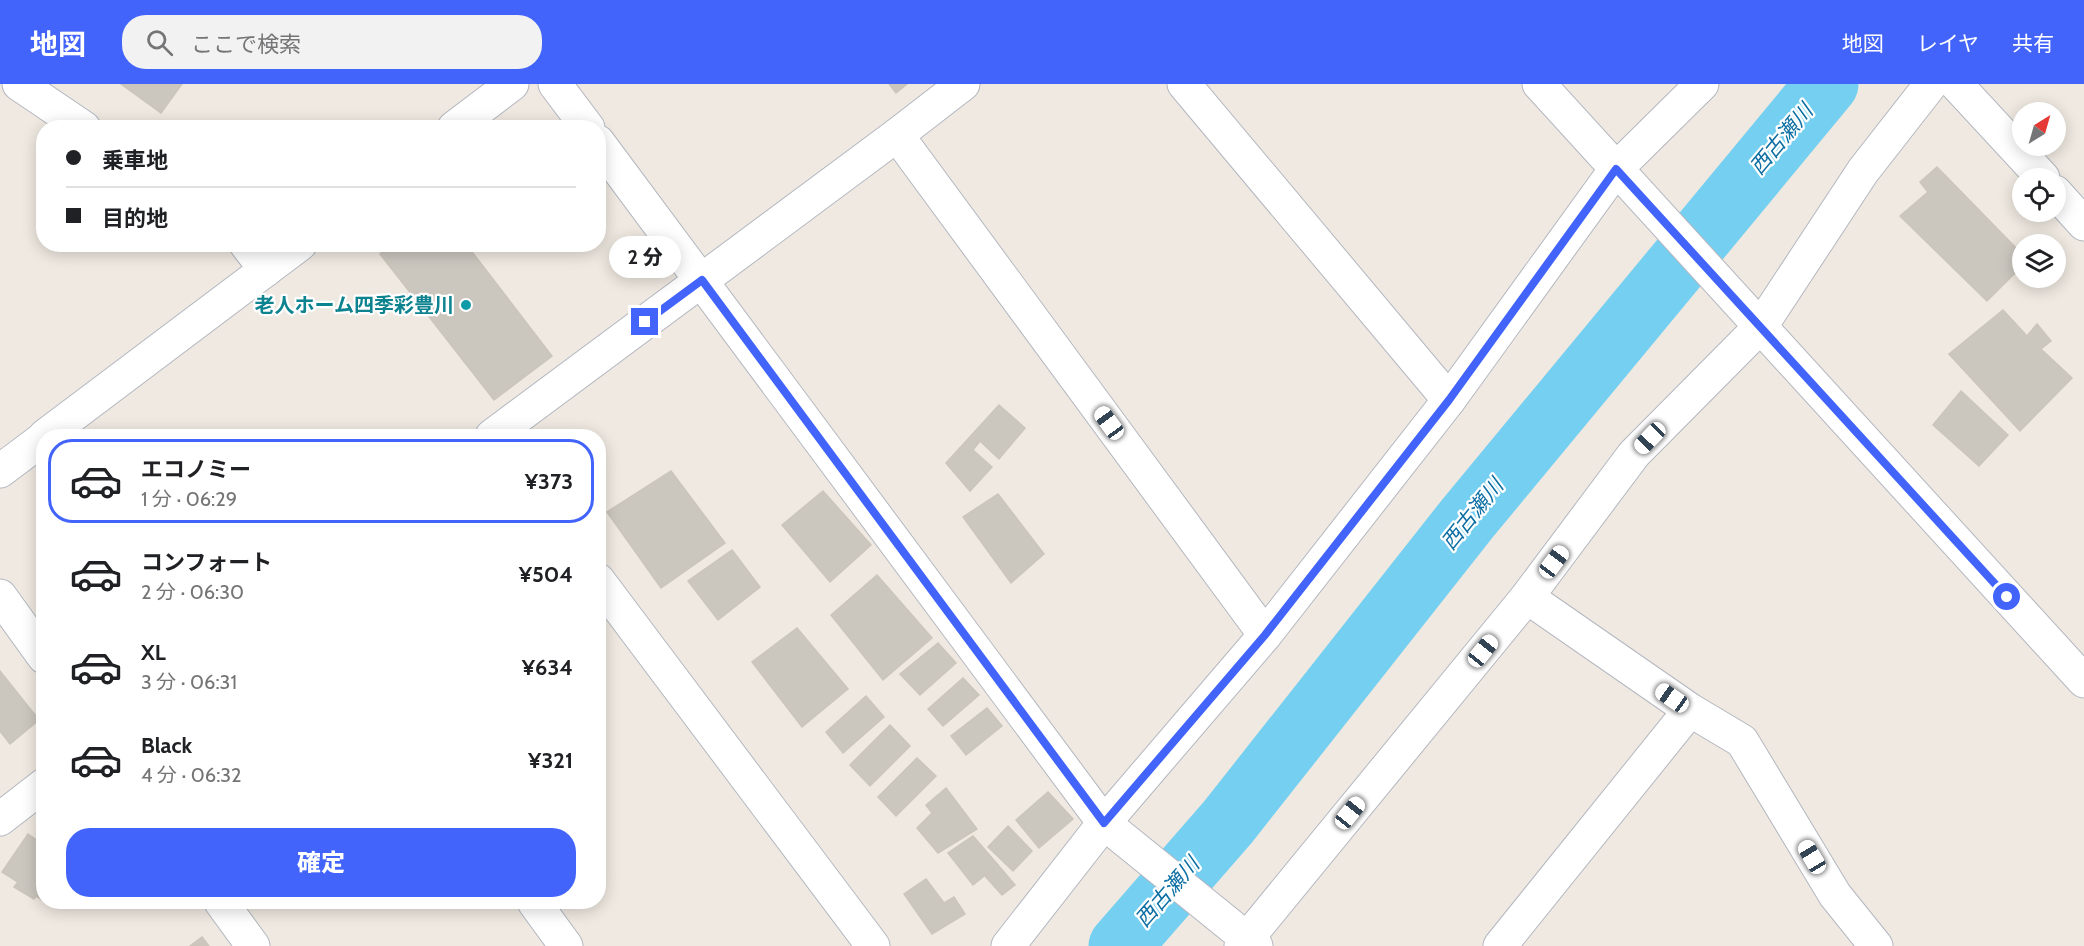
<!DOCTYPE html>
<html lang="ja">
<meta charset="utf-8">
<style>
:root{--surface:#fff;--page:#f2f2f2;--text:#202124;--muted:#757577;--line:#e0e0e0;--accent:#4264fb}
body{margin:0;font-family:Cabin,"Noto Sans JP",sans-serif;background:var(--page);color:var(--text);height:100vh;display:flex;flex-direction:column;font-size:22px;white-space:nowrap}
*{box-sizing:border-box;margin:0}
p{font-size:20px;color:var(--muted)}
.icon{flex:none;width:33px;height:33px;fill:none;stroke:currentColor;stroke-width:2;stroke-linecap:round;stroke-linejoin:round}
.map{position:relative;flex:1;overflow:hidden}
.side{position:absolute;left:36px;top:345px;width:570px;height:480px;display:flex;flex-direction:column;background:var(--surface);border-radius:24px;box-shadow:0 3px 15px #0003}
.side>*{flex:none}
.hud{position:absolute;left:36px;top:36px;width:570px;height:132px;border-radius:24px;box-shadow:0 3px 15px #0003;display:grid;align-content:center;height:132px;padding:0 30px;background:var(--surface)}
.needle{width:39px;rotate:37deg}
.fabs{position:absolute;left:2012px;top:18px;display:grid;gap:12px}
.fabs a{display:grid;place-items:center;width:54px;height:54px;border-radius:50%;background:var(--surface);box-shadow:0 3px 15px #0003;font-size:30px}
.end{position:absolute;width:27px;height:27px;margin:-14px;border:8px solid #4264fb;background:#fff;box-shadow:0 0 0 3px #fff}
.from{border-radius:50%}
.bubble{position:absolute;height:42px;border-radius:21px;background:var(--surface);box-shadow:0 3px 15px #0003;font-size:20px;font-weight:800;line-height:42px;text-align:center}
.car{position:absolute;width:18px;height:36px;margin:-18px -9px;border-radius:8px;box-shadow:0 0 4px 2px #0007;background:linear-gradient(#fff 24%,#345 0 40%,#fff 0 76%,#345 0 86%,#fff 0)}
.hud b{display:flex;align-items:center;gap:21px;height:57px;font-size:22px}
.hud b+b{border-top:2px solid var(--line)}
.hud i{width:15px;height:15px;background:var(--text)}
ul{padding:10px 0 0;list-style:none}
li{display:flex;align-items:center;gap:18px;height:84px;margin:0 12px 9px;padding:0 18px;border:3px solid transparent;border-radius:24px}
li div{flex:1}
li b{display:block;font-size:22px}
li em{font-style:normal;font-weight:800}
li.current{border-color:var(--accent)}
li>.icon{width:54px;height:54px;stroke-width:1.5}
.primary-button{display:flex;gap:12px;margin-top:auto;padding:12px 30px}
.primary-button a{flex:1;height:69px;border-radius:24px;background:var(--accent);color:#fff;font-size:24px;font-weight:800;line-height:69px;text-align:center}
header{display:flex;align-items:center;gap:36px;box-sizing:border-box;height:84px;padding:0 30px;background:var(--accent);color:#fff}
header strong{font-size:28px}
nav{display:flex;gap:33px;margin-inline-start:auto;font-size:21px}
.search{width:420px;height:54px;background:var(--page);display:flex;align-items:center;gap:15px;box-sizing:border-box;padding:0 21px;border-radius:24px;color:var(--muted);font-size:22px}
.map>svg:first-child{display:block}
.lines{fill:none;stroke-linecap:round;stroke-linejoin:round}
.river{stroke:#75cff0;stroke-width:63}
.building{fill:#cbc7bf;stroke:#cbc5ba;stroke-width:1.5}
.minor-casing{stroke:#b4b7c1;stroke-width:35}
.tertiary-casing{stroke:#b4b7c1;stroke-width:35}
.minor{stroke:#fff;stroke-width:33}
.tertiary{stroke:#fff;stroke-width:33}
.route{stroke:#4264fb;stroke-width:8}
.culture-dot{fill:#0f9aa8;stroke:#fff;stroke-width:2}
.labels{text-anchor:middle;dominant-baseline:central;stroke-width:4.5;stroke-linejoin:round;paint-order:stroke}
.culture-label{font-size:20px;font-weight:bold;fill:#0d838f;stroke:#fff;text-anchor:end}
.water-label{font-size:21px;font-style:italic;fill:#0d6fa3;stroke:#fff}
</style>
<header>
<strong>地図</strong>
<div class="search"><svg class="icon" aria-label="search" viewBox="0 0 24 24"><circle cx="10" cy="10" r="6"/><path d="M15 15l6 6"/></svg>ここで検索</div>
<nav><a>地図</a><a>レイヤ</a><a>共有</a></nav>
</header>
<div class="map">
<svg width="2084" height="862" viewBox="0 0 2084 862">
<rect width="100%" height="100%" fill="#efe9e1"/>
<g class="lines">
<path class="river" d="M1120,862L1228,738L1467,435L1827,0"/>
</g>
<g class="building">
<path d="M121,0H182L161,29Z"/>
<path d="M889,0H907L896,9Z"/>
<path d="M1937,83L2022,170V182L1987,217L1900,132L1928,108L1920,98Z"/>
<path d="M392,160H466L552,272L494,316L380,170Z"/>
<path d="M2003,226L2027,252L2037,240L2051,257L2041,265L2072,294L2020,347L1949,270Z"/>
<path d="M1961,307L2008,351L1979,382L1933,341Z"/>
<path d="M999,321L1025,344L999,375L980,357L973,366L992,383L970,407L946,379Z"/>
<path d="M671,387L725,459L661,504L607,428Z"/>
<path d="M823,407L871,461L830,498L782,441Z"/>
<path d="M998,410L1044,470L1011,499L963,433Z"/>
<path d="M732,466L760,503L718,536L688,497Z"/>
<path d="M877,491L932,554L883,596L831,531Z"/>
<path d="M797,544L848,605L802,643L752,578Z"/>
<path d="M938,559L956,579L920,611L900,590Z"/>
<path d="M0,587L39,636L10,660L0,647Z"/>
<path d="M963,594L979,611L943,642L928,625Z"/>
<path d="M866,612L884,633L843,669L826,648Z"/>
<path d="M987,624L1002,642L966,671L951,652Z"/>
<path d="M890,641L910,662L870,702L850,681Z"/>
<path d="M917,674L936,692L896,732L878,713Z"/>
<path d="M946,704L977,745L938,769L917,744L932,729L926,721Z"/>
<path d="M1048,708L1073,735L1039,764L1016,736Z"/>
<path d="M1008,742L1032,767L1013,787L988,763Z"/>
<path d="M28,750L44,761V817L36,812L34,815L14,803L18,798L2,788Z"/>
<path d="M973,752L998,781L973,801L948,769Z"/>
<path d="M998,781L1015,801L1002,811L985,792Z"/>
<path d="M926,795L944,819L954,813L965,830L932,850L904,810Z"/>
<path d="M202,853L209,862H190Z"/>
</g>
<g class="lines">
<defs>
<g id="minor">
<path d="M19,0L84,44"/>
<path d="M555,0L588,44"/>
<path d="M1184,0L1449,316"/>
<path d="M1956,0L2043,94"/>
<path d="M897,51L1265,551"/>
<path d="M598,58L1104,739L1256,862"/>
<path d="M2055,108L2084,140"/>
<path d="M246,160L266,186"/>
<path d="M492,352L897,51L963,0"/>
<path d="M598,496L873,862"/>
<path d="M0,512L44,573"/>
<path d="M1527,513L1690,626L1742,657L1835,811L1876,862"/>
<path d="M0,735L44,701"/>
<path d="M221,818L253,862"/>
<path d="M534,818L566,862"/>
<path d="M1008,862L1104,739L1265,551L1449,316L1616,85L1702,0"/>
<path d="M1241,862L1527,513L1634,370L1761,242L1863,87L1931,0"/>
<path d="M1500,862L1690,626"/>
</g>
<g id="tertiary">
<path d="M1539,0L2084,597"/>
<path d="M454,44L512,0"/>
<path d="M45,352L300,160"/>
<path d="M0,387L44,354"/>
</g>
</defs>
<use href="#minor" class="minor-casing"/>
<use href="#tertiary" class="tertiary-casing"/>
<use href="#minor" class="minor"/>
<use href="#tertiary" class="tertiary"/>
</g>
<g class="lines">
<path class="route" d="M645,238L702,196L1104,739L1265,551L1449,316L1616,85L2007,513"/>
</g>
<circle class="culture-dot" cx="466" cy="221" r="6"/>
<g class="labels">
<g class="culture-label">
<text x="454" y="221">老人ホーム四季彩豊川</text>
</g>
<g class="water-label">
<text transform="translate(1781 55) rotate(-50)">西古瀬川</text>
<text transform="translate(1472 430) rotate(-51)">西古瀬川</text>
<text transform="translate(1167 808) rotate(-49)">西古瀬川</text>
</g>
</g>
</svg>
<div class="fabs">
<a><svg class="needle" viewBox="-14 -14 28 28"><path d="M0-13l5 13h-10z" fill="#e53935"/><path d="M0 13l5-13h-10z" fill="#757577"/></svg></a>
<a><svg class="icon" aria-label="locate" viewBox="0 0 24 24"><circle cx="12" cy="12" r="6"/><path d="M12 2v4M12 18v4M2 12h4M18 12h4"/></svg></a>
<a><svg class="icon" aria-label="layers" viewBox="0 0 24 24"><path d="M12 4l9 5-9 5-9-5zM3 14l9 5 9-5"/></svg></a>
</div>
<i class="end from" style="left:2007px;top:513px"></i>
<i class="end" style="left:645px;top:238px"></i>
<div class="bubble" style="left:609px;top:152px;width:72px">2 分</div>
<i class="car" style="left:1109px;top:339px;rotate:324deg"></i>
<i class="car" style="left:1650px;top:354px;rotate:224deg"></i>
<i class="car" style="left:1554px;top:478px;rotate:37deg"></i>
<i class="car" style="left:1483px;top:567px;rotate:39deg"></i>
<i class="car" style="left:1672px;top:614px;rotate:305deg"></i>
<i class="car" style="left:1350px;top:729px;rotate:39deg"></i>
<i class="car" style="left:1812px;top:773px;rotate:329deg"></i>
<div class="hud">
<b><i class="from"></i>乗車地</b>
<b><i></i>目的地</b>
</div>
<section class="side">
<ul>
<li class="current"><svg class="icon" aria-label="car" viewBox="0 0 24 24"><path d="M5 17H2v-5l4-1 3-4h7l3 4 3 1v5h-3M9 17h6M6 11h13"/><circle cx="7" cy="17" r="2"/><circle cx="17" cy="17" r="2"/></svg><div><b>エコノミー</b><p>1 分 · 06:29</p></div><em>¥373</em></li>
<li><svg class="icon" aria-label="car" viewBox="0 0 24 24"><path d="M5 17H2v-5l4-1 3-4h7l3 4 3 1v5h-3M9 17h6M6 11h13"/><circle cx="7" cy="17" r="2"/><circle cx="17" cy="17" r="2"/></svg><div><b>コンフォート</b><p>2 分 · 06:30</p></div><em>¥504</em></li>
<li><svg class="icon" aria-label="car" viewBox="0 0 24 24"><path d="M5 17H2v-5l4-1 3-4h7l3 4 3 1v5h-3M9 17h6M6 11h13"/><circle cx="7" cy="17" r="2"/><circle cx="17" cy="17" r="2"/></svg><div><b>XL</b><p>3 分 · 06:31</p></div><em>¥634</em></li>
<li><svg class="icon" aria-label="car" viewBox="0 0 24 24"><path d="M5 17H2v-5l4-1 3-4h7l3 4 3 1v5h-3M9 17h6M6 11h13"/><circle cx="7" cy="17" r="2"/><circle cx="17" cy="17" r="2"/></svg><div><b>Black</b><p>4 分 · 06:32</p></div><em>¥321</em></li>
</ul>
<div class="primary-button"><a>確定</a></div>
</section>
</div>
